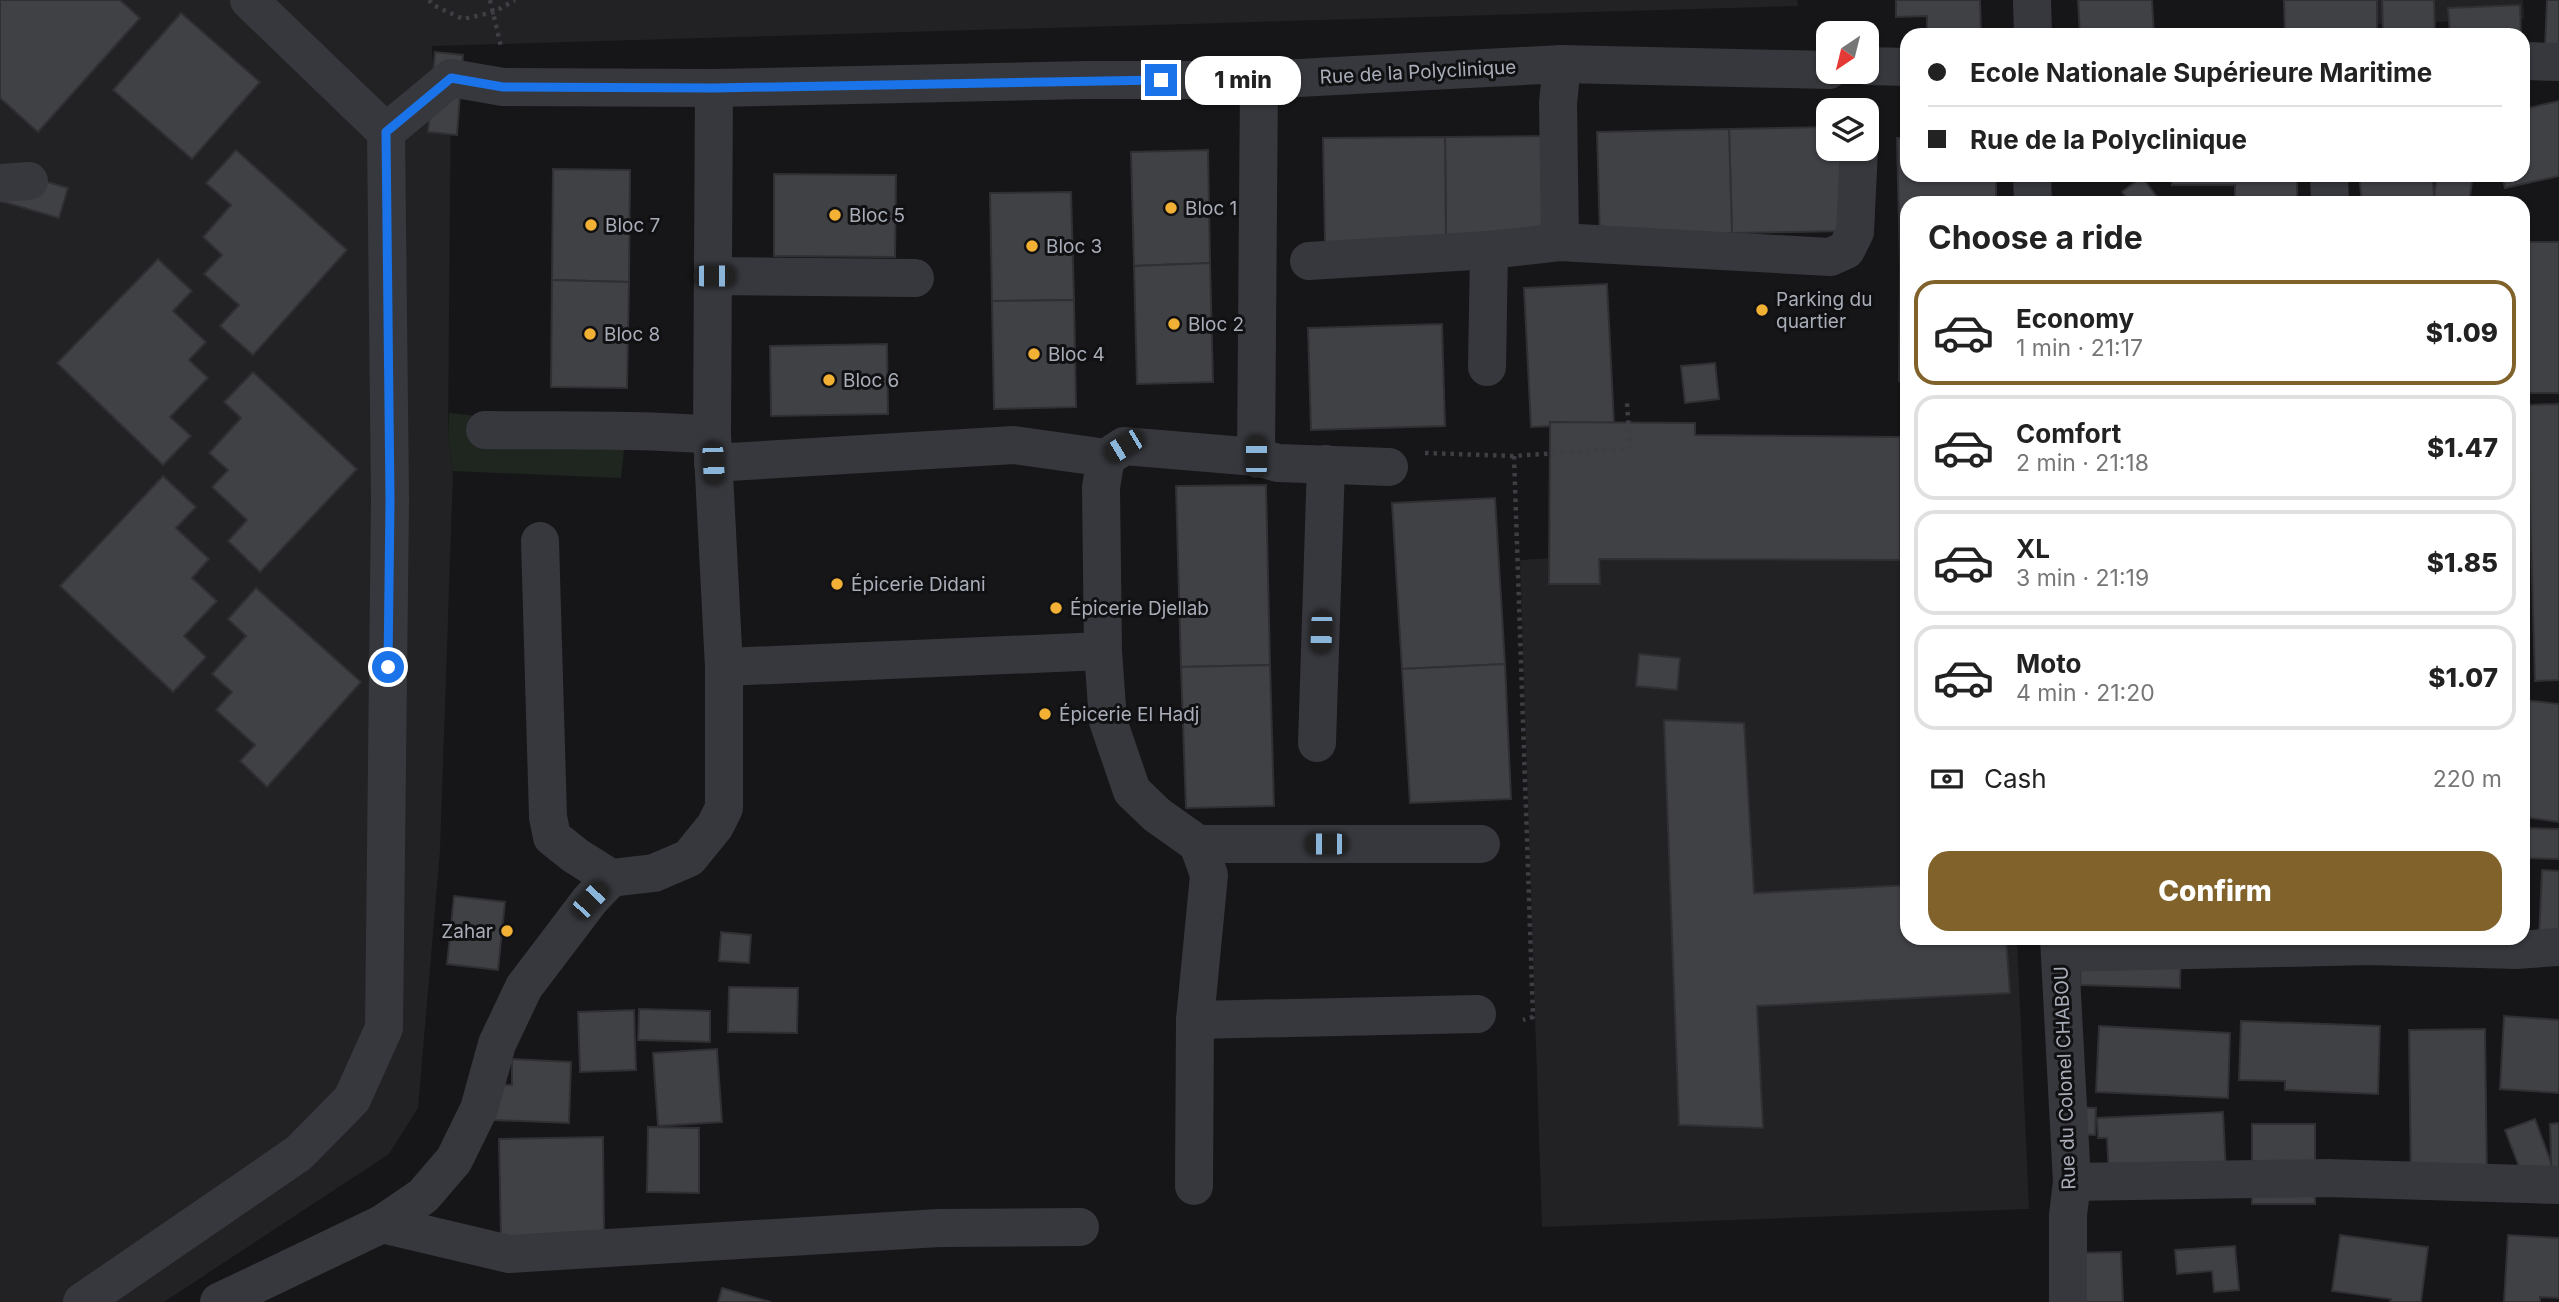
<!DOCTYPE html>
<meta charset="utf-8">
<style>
:root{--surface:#fff;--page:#f2f2f2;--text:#222;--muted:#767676;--line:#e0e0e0;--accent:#80622a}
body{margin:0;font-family:Inter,sans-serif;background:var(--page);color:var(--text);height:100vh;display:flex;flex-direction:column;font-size:26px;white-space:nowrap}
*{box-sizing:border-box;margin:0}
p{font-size:23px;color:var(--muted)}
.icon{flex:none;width:38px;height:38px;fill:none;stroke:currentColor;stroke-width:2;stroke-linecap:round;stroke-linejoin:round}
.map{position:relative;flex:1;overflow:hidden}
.sheet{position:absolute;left:1900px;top:196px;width:630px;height:749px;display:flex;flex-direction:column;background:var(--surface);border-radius:21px;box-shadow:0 2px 5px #0004}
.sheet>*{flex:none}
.hud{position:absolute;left:1900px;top:28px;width:630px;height:154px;border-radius:21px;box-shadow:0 2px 5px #0004;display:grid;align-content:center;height:154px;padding:0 28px;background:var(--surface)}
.needle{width:46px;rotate:215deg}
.tools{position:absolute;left:1816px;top:21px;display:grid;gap:14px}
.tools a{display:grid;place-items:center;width:63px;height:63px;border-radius:14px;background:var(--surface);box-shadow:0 2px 5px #0004;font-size:35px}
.end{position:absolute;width:32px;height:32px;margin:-16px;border:9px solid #1a73e8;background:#fff;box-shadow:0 0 0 4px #fff}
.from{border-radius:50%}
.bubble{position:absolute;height:49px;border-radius:21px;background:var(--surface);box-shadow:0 2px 5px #0004;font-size:23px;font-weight:800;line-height:49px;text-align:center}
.car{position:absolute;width:21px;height:42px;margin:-21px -10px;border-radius:9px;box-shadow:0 0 5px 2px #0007;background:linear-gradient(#222 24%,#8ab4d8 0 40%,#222 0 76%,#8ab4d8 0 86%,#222 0)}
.hud b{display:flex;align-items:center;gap:24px;height:66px;font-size:26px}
.hud b+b{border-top:2px solid var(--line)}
.hud i{width:18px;height:18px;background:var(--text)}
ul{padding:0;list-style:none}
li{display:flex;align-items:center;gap:21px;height:105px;margin:0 14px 10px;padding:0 14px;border:4px solid var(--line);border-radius:21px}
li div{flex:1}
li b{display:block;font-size:26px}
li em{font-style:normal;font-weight:800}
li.current{border-color:var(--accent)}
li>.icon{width:63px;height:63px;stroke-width:1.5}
h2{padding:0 28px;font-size:32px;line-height:84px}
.pay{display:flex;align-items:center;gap:18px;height:77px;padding:0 28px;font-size:26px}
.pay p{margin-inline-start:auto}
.primary-button{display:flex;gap:14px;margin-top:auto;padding:14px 28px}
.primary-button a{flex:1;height:80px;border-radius:21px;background:var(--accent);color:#fff;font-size:28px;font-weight:800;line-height:80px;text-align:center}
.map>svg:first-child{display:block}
.built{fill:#222225}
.green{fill:#1e261f}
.building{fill:#404145;stroke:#303034;stroke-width:2}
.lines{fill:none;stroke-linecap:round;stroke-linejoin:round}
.path{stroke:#3d3f44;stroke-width:4.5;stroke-dasharray:3.5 5;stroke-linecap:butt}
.minor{stroke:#37383d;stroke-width:38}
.route{stroke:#1a73e8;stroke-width:9}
.poi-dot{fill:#f2b134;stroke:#111113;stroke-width:2.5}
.labels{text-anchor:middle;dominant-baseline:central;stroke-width:6;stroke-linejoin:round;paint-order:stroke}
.street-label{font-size:19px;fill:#a8adb8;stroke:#111113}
.poi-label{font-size:19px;fill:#a8adb8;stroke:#111113;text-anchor:start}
</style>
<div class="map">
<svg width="2559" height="1302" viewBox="0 0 2559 1302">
<rect width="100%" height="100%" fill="#161618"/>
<g class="built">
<path d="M0,0H1797L1798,6L432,46L434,90L451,78L448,436L453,472L440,851L418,1108L389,1154L164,1302H0Z"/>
<path d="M2376,0H2523L2524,19L2377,24Z"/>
<path d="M1907,536L1908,938H2017L2029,1209L1542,1227L1520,560Z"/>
</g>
<path class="green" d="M449,413L626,432L621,478L453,471L448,436Z"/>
<g class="building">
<path d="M0,0H120L140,18L38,132L0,98Z"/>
<path d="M1896,0H1980L1981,35H1927V16L1896,17Z"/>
<path d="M2078,0H2152L2154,35H2080Z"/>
<path d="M2284,0H2377V35H2285Z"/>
<path d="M2382,0H2434L2435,35H2383Z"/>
<path d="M2547,0H2559V48H2545Z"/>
<path d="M2520,5L2521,35H2450L2448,8Z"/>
<path d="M181,13L260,82L192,159L113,90Z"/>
<path d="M435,52L463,55L457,135L428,132Z"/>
<path d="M2559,101V176L2505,188L2502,175H2524V109Z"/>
<path d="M1829,127V149H1844L1846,231L1732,233L1729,129Z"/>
<path d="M1729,129L1732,233L1600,238L1597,132Z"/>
<path d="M1550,136L1551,240L1446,241L1445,137Z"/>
<path d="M1445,137L1446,241L1325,242L1323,138Z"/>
<path d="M1897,138H1908V175H1996V203H1908V267H1900Z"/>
<path d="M236,150L347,250L253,355L220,326L239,305L204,274L222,255L203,237L231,205L206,183Z"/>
<path d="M1208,150L1210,263L1134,266L1131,152Z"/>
<path d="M553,169L630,170L629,282L552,280Z"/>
<path d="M7,170L68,188L59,218L0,201Z"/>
<path d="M774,174L896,175L895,257L774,256Z"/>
<path d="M2172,175H2297V203H2235V185H2172Z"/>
<path d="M2359,175H2432L2435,203H2362Z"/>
<path d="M2437,175H2473L2469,203H2433Z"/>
<path d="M2142,177L2160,201L2157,203H2131L2122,192Z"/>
<path d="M1071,192L1074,300L992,301L990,193Z"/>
<path d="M2524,242H2559V393H2528L2526,298H2524Z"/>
<path d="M158,259L192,291L173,311L206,342L189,360L208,378L170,417L191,436L163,465L57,363Z"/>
<path d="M1210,263L1213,382L1137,384L1134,266Z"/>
<path d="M1900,267H1908V381H1899Z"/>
<path d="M552,280L629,282L627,388L551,387Z"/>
<path d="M1607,284L1614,423L1531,427L1524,288Z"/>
<path d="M1074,300L1076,407L994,409L992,301Z"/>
<path d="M1442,324L1445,426L1311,430L1308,328Z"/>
<path d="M887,344L888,414L771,416L770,346Z"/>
<path d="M1715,363L1719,399L1685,403L1681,366Z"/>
<path d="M253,372L357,469L260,572L228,541L247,520L212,487L228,470L209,453L241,418L224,402Z"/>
<path d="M2559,404V680L2535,681L2527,405Z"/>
<path d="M1550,422L1695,423V435L1900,437V560L1599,559L1600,584H1549Z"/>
<path d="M163,476L196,507L176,528L209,559L192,578L217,601L184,636L206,657L173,692L60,586Z"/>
<path d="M1266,485L1270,665L1181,667L1176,486Z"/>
<path d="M1495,498L1505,664L1402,669L1392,503Z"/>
<path d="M256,588L361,682L267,787L240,761L255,745L216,710L232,692L212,674L246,636L228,619Z"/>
<path d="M1639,654L1680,658L1677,690L1636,686Z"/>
<path d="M1505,664L1511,799L1410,803L1402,669Z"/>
<path d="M1270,665L1274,806L1186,808L1181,667Z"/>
<path d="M2524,700L2559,704V822L2524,817Z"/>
<path d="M1664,720L1744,723L1754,893L1908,885V938H2006L2010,993L1757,1006L1763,1128L1679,1125Z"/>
<path d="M2524,828L2559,829V859L2524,858Z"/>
<path d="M2542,870L2559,871V963L2538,962Z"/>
<path d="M454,896L505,902L498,970L447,964Z"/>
<path d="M721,932L751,935L749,963L719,961Z"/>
<path d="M2081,938H2181L2180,988L2080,985Z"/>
<path d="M729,987L798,988L797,1033L728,1032Z"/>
<path d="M639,1009L710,1011V1042L638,1040Z"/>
<path d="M634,1010L636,1070L580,1072L578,1012Z"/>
<path d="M2504,1016L2559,1020V1093L2500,1089Z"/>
<path d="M2241,1021L2380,1026L2378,1094L2285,1090V1081L2239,1080Z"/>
<path d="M2099,1026L2230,1033L2228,1098L2096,1092Z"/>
<path d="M2485,1029L2487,1185L2411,1186L2409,1030Z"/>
<path d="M717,1049L722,1122L658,1126L653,1053Z"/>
<path d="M512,1059L571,1062L569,1123L493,1120L494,1084L512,1085Z"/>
<path d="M2072,1107L2096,1108L2095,1135L2071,1134Z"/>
<path d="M2223,1112L2227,1192L2110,1197L2107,1138H2098L2097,1118Z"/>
<path d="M2535,1119L2556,1176L2527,1187L2505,1130Z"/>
<path d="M2559,1123V1194H2552L2550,1124Z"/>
<rect x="2252" y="1124" width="63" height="80"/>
<path d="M648,1127L699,1128V1193L647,1192Z"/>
<path d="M603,1137L604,1235L501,1237L499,1139Z"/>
<path d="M2340,1235L2428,1247L2421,1302H2390L2391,1299L2332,1291Z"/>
<path d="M2508,1235L2559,1238V1298L2540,1297V1302H2504Z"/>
<path d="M2235,1246L2239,1290L2214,1292L2212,1271L2177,1274L2175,1250Z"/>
<path d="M2121,1252L2123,1302H2075L2073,1253Z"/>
<path d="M722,1288L771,1302H718Z"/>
</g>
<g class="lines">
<g class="path">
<path d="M429,0L433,5L463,19L494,12L515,0"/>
<path d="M490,0L501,47"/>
<path d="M1903,395H1908"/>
<path d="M1425,453L1513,456L1630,448L1627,403"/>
<path d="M1514,456L1533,1017L1523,1020"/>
</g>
<g class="minor">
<path d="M2032,0L2033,35"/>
<path d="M2524,61L2559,62"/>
<path d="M1867,66L1908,67"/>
<path d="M386,132L451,78L503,87L714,88L1087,80H1259L1562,64L1829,70"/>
<path d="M2032,175L2033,203"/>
<path d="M2329,175L2330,203"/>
<path d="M0,183L29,181"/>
<path d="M1560,242L1558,103L1562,64"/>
<path d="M1309,261L1489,250L1560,242L1830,257L1846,250L1855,232L1859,149"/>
<path d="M714,276L915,278"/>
<path d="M1487,367L1489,250"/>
<path d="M485,430C561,431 637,429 712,435"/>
<path d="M1256,457L1259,80"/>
<path d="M713,463L1014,445L1106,458"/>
<path d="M1389,467L1278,463L1256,457L1124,446L1106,458L1101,487L1103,651L1108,721L1132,791L1157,815L1198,844H1481"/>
<path d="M540,541L548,817L552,837L576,856L611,878L654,873L689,858L715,826L724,808V667L712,435L714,88"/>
<path d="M724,667L1103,651"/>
<path d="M1317,743L1326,464"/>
<path d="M2059,938L2072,1182L2068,1215V1302"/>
<path d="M2060,953L2369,946L2516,950L2559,947"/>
<path d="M1195,1020L1477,1014"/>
<path d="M2072,1182L2327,1178L2559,1185"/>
<path d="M1194,1186L1195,1020L1209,875L1198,844"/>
<path d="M382,1224L509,1254L939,1228L1080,1227"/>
<path d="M82,1302L299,1153L352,1099L384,1028L390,500L386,132L249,0"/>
<path d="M219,1302L382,1224L423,1196L454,1160L479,1109L497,1044L524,987L590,900L611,878"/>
</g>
</g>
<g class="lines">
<path class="route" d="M388,667L390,500L386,132L451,78L503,87L714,88L1161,80"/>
</g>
<g class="poi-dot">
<circle cx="1171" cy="208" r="7"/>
<circle cx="835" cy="215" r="7"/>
<circle cx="591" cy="225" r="7"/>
<circle cx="1032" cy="246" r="7"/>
<circle cx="1762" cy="310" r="7"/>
<circle cx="1174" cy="324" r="7"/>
<circle cx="590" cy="334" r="7"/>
<circle cx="1034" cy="354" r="7"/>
<circle cx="829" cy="380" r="7"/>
<circle cx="837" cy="584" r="7"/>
<circle cx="1056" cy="608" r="7"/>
<circle cx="1045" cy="714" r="7"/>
<circle cx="507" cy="931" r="7"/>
</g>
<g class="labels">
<g class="street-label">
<text transform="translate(1418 72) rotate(-3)">Rue de la Polyclinique</text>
<text transform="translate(2065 1078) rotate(-92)">Rue du Colonel CHABOU</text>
</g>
<g class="poi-label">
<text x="1185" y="208">Bloc 1</text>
<text x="849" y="215">Bloc 5</text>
<text x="605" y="225">Bloc 7</text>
<text x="1046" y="246">Bloc 3</text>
<text x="1776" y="299">Parking du<tspan x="1776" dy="22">quartier</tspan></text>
<text x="1188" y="324">Bloc 2</text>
<text x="604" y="334">Bloc 8</text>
<text x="1048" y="354">Bloc 4</text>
<text x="843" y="380">Bloc 6</text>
<text x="851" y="584">Épicerie Didani</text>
<text x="1070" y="608">Épicerie Djellab</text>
<text x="1059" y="714">Épicerie El Hadj</text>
<text x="493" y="931" text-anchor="end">Zahar</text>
</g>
</g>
</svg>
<div class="tools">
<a><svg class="needle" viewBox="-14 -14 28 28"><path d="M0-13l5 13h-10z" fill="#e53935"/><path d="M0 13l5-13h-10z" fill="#767676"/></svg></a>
<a><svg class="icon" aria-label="layers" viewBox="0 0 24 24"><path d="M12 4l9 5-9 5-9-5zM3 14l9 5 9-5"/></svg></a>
</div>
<i class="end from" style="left:388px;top:667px"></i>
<i class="end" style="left:1161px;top:80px"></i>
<div class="bubble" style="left:1185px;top:56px;width:116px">1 min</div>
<i class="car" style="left:714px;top:276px;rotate:90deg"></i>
<i class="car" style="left:1124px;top:446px;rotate:239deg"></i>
<i class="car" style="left:1256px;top:457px;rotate:0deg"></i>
<i class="car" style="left:713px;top:463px;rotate:177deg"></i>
<i class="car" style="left:1321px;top:632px;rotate:182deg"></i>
<i class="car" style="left:1326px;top:844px;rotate:270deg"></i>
<i class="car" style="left:590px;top:900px;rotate:43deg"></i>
<div class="hud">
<b><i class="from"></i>Ecole Nationale Supérieure Maritime</b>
<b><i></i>Rue de la Polyclinique</b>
</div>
<section class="sheet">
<h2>Choose a ride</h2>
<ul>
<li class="current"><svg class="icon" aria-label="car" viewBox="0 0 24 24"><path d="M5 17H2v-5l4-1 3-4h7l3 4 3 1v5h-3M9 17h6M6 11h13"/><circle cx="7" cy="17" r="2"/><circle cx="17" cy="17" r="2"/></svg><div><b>Economy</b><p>1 min · 21:17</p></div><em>$1.09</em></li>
<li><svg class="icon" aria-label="car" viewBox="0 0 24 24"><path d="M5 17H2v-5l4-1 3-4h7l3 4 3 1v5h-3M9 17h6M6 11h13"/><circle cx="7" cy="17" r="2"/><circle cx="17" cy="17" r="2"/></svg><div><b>Comfort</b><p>2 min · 21:18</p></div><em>$1.47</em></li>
<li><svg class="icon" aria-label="car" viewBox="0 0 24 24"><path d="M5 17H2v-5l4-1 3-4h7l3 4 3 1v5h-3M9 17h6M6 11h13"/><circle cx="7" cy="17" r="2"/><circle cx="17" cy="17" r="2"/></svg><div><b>XL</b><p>3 min · 21:19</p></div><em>$1.85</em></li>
<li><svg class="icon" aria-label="car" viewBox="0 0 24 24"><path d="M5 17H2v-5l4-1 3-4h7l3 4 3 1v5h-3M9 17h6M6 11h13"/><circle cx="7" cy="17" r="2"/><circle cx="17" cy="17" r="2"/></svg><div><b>Moto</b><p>4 min · 21:20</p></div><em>$1.07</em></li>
</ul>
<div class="pay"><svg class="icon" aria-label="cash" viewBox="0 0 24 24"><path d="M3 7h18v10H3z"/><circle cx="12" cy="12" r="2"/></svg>Cash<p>220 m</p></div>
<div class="primary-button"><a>Confirm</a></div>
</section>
</div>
